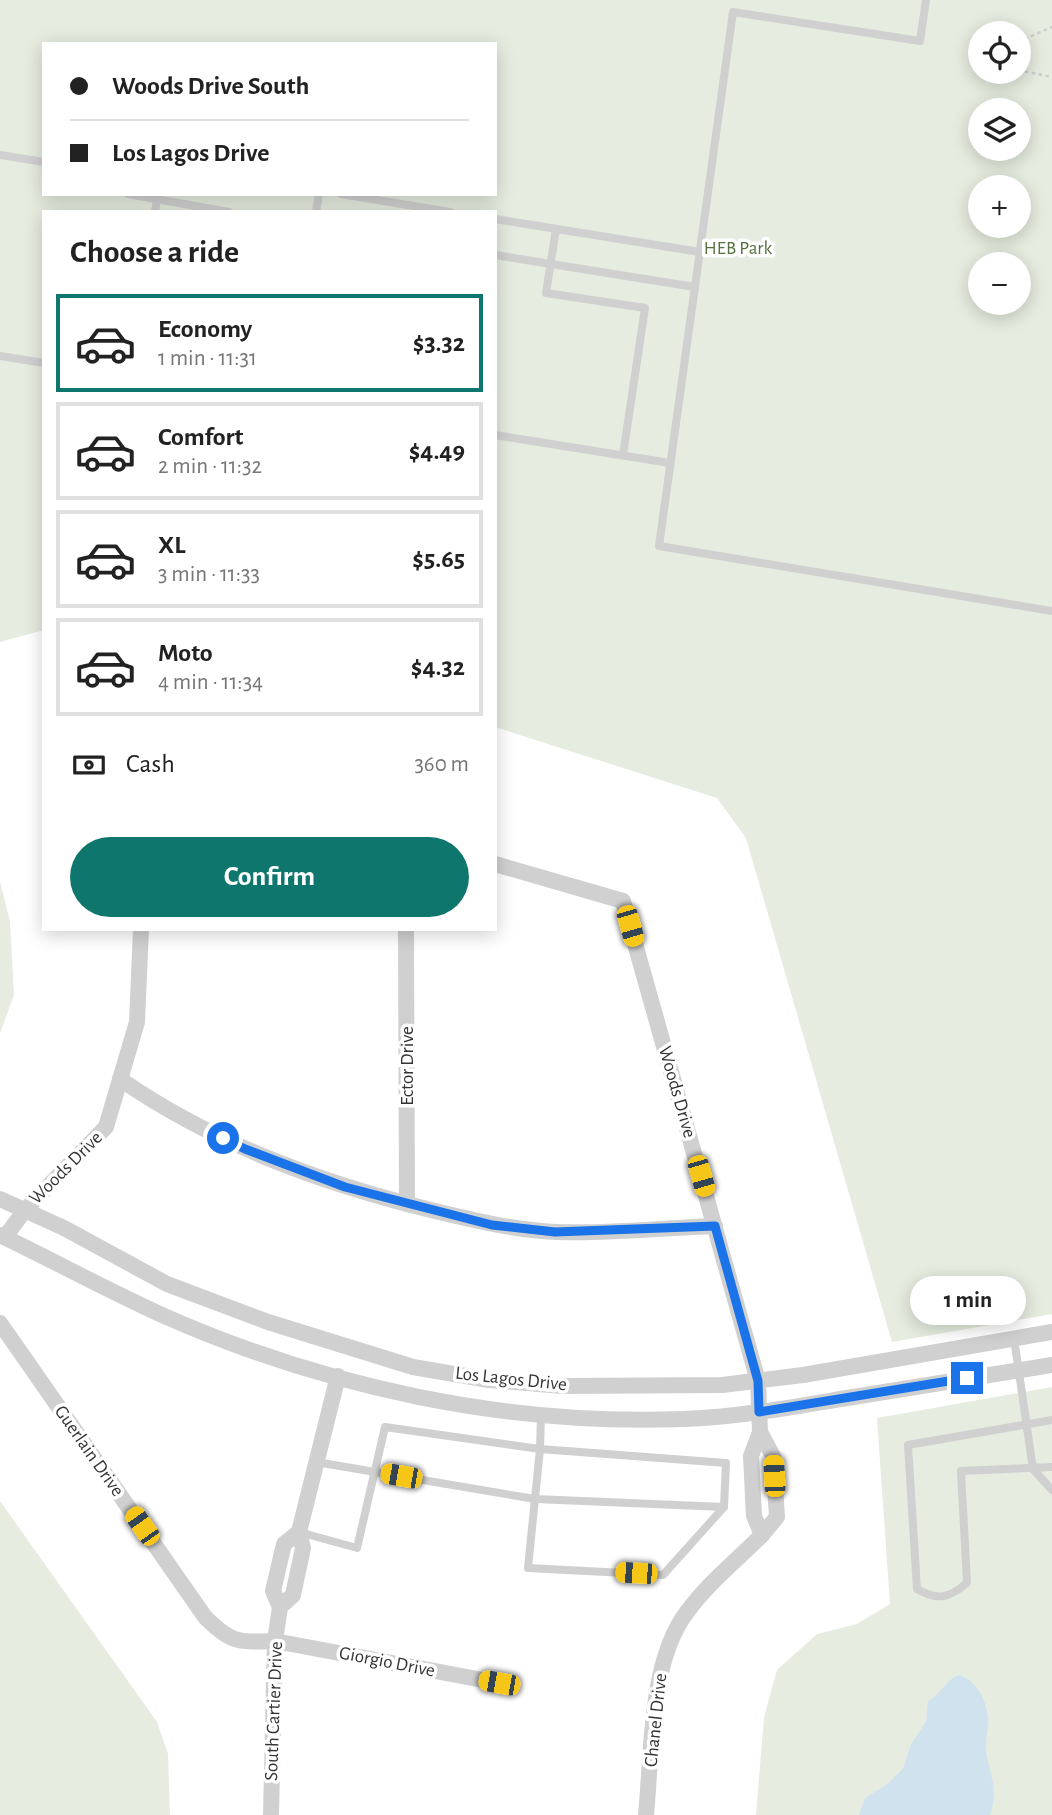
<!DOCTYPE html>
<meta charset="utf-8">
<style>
:root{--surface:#fff;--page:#f6f6f6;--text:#222;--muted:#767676;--line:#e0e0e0;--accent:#0f766e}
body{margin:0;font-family:"Alegreya Sans",sans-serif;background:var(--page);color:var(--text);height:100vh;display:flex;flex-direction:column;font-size:26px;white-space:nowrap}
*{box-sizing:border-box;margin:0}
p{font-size:23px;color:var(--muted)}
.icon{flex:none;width:38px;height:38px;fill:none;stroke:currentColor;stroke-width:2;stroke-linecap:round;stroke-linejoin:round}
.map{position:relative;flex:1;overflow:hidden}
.details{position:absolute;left:42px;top:210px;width:455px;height:721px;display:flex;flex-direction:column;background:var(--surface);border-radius:0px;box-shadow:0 4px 18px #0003}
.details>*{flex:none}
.banner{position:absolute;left:42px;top:42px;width:455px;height:154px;border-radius:0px;box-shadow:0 4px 18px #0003;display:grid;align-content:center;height:154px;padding:0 28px;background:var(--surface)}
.buttons{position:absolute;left:968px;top:21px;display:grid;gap:14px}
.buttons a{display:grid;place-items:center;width:63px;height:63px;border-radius:50%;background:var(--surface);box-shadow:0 4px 18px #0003;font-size:35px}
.end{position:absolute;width:32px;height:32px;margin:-16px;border:9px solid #1a73e8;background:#fff;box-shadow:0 0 0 4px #fff}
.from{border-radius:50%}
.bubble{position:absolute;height:49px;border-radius:24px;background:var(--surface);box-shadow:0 4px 18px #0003;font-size:23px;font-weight:700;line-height:49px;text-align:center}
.car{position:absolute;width:21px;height:42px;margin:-21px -10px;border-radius:9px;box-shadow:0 0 5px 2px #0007;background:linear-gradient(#f5c518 24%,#345 0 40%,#f5c518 0 76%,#345 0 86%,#f5c518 0)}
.banner b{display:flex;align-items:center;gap:24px;height:66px;font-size:26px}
.banner b+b{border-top:2px solid var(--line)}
.banner i{width:18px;height:18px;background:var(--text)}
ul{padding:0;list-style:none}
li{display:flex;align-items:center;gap:21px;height:98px;margin:0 14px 10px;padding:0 14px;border:4px solid var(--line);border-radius:0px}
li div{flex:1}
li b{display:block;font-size:26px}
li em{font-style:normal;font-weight:700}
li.selected{border-color:var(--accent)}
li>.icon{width:63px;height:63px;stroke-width:1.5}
h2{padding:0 28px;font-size:32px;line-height:84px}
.pay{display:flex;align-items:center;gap:18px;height:77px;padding:0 28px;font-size:26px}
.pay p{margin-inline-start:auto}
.cta{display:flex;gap:14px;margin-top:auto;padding:14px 28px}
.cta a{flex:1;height:80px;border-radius:42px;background:var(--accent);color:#fff;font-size:28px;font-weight:700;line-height:80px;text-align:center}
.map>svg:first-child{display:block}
.green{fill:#e6ecdf;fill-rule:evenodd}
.water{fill:#cfe2ee}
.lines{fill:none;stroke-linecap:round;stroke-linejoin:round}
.path{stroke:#cdcdcd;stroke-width:2.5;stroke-dasharray:3.5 3.5;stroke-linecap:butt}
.lane{stroke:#d0d0d0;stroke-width:8}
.street{stroke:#d0d0d0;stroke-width:16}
.route{stroke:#1a73e8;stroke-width:9}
.labels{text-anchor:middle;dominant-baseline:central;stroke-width:7;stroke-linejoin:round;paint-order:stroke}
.park-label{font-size:19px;fill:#56703f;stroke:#fff}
.street-label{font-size:19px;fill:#333;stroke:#fff}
</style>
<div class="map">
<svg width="1052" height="1815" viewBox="0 0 1052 1815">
<rect width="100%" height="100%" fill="#fff"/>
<g class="green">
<path d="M0,0H1052V1314L892,1342L746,838L717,798L495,727V212H44V630L0,642ZM980,33H1018V72H980ZM44,44H495V194H44ZM980,110H1018V149H980ZM980,187H1018V226H980ZM980,264H1018V303H980Z"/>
<path d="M0,882L10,921L14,995L0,1033Z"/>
<path d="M1052,1387V1815H756L764,1717L777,1670L817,1634L857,1624L890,1604L877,1418Z"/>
<path d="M0,1501L157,1722L168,1754L170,1815H0Z"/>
</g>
<path class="water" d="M959,1675C977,1681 986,1699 988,1718C989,1729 985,1740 986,1751C990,1777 999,1788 990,1815H859L865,1798L886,1785L903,1769L911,1744L926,1722L928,1701C941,1695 946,1679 959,1675Z"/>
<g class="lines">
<g class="path">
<path d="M1018,42L1052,27"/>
<path d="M1018,70L1052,77"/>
</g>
<g class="lane">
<path d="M926,0L920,41L733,12L659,546L1052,611"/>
<path d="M0,155L44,162"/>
<path d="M128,194L229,212"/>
<path d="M341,194L450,212"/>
<path d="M155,212L158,194"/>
<path d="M316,212L319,194"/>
<path d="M495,219L700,252"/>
<path d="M556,229L546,293L645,308L623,455"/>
<path d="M495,255L695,287"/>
<path d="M0,356L44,363"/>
<path d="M495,435L670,463"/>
<path d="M1014,1338L1033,1469L1052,1490"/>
<path d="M1052,1420L908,1445L917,1589C938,1601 949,1598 967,1583L961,1471L1052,1467"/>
<path d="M316,1462L535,1499L724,1507"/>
<path d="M299,1532L357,1548L385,1427L540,1449L726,1463L724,1507L663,1575L528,1568L540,1449L541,1414"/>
</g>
<g class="street">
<path d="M495,864L623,901L758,1381L760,1432L751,1456L754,1516L762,1535L777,1517L773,1456L760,1432"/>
<path d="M406,929L407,1204"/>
<path d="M120,1079C214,1144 321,1183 431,1210C472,1220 514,1230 556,1232C609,1234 662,1228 715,1226"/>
<path d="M0,1199L64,1228L167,1284L268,1322L413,1367L489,1380L563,1386L722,1385L803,1375L1052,1332"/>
<path d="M0,1235C54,1261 107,1290 162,1315C324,1387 506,1426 684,1419C738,1417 793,1407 847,1398C915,1387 984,1376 1052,1365"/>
<path d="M5,1237L25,1210L106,1127L137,1022L141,929"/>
<path d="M0,1323L205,1617C232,1644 238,1642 275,1641L499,1683"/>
<path d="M299,1532L284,1544L273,1591L280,1607L293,1595L303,1548L299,1532L338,1376"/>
<path d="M271,1815L275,1641L280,1607"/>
<path d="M646,1815C652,1754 649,1661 687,1612C708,1583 737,1560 762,1535"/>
</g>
</g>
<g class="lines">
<path class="route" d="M223,1138L245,1149L345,1187L492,1225L555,1232L715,1226L758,1381L759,1412L967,1378"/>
</g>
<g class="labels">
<g class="park-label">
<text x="738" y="248">HEB Park</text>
</g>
<g class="street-label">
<text transform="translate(407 1066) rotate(-90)">Ector Drive</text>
<text transform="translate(677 1092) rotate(74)">Woods Drive</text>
<text transform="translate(66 1168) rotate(-45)">Woods Drive</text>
<text transform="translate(511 1379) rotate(6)">Los Lagos Drive</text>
<text transform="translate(89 1451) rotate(55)">Guerlain Drive</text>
<text transform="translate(387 1662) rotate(11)">Giorgio Drive</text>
<text transform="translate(274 1711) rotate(-88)">South Cartier Drive</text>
<text transform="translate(656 1720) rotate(-84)">Chanel Drive</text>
</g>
</g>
</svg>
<div class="buttons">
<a><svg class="icon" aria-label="locate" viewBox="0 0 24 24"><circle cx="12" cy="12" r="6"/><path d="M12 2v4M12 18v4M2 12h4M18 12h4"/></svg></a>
<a><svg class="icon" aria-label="layers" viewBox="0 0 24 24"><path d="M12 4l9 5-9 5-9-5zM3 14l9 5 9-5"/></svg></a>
<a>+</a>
<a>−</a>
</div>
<i class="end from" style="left:223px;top:1138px"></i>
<i class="end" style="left:967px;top:1378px"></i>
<div class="bubble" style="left:910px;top:1276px;width:116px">1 min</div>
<i class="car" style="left:630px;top:926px;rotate:164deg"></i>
<i class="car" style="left:701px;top:1176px;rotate:164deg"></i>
<i class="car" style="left:401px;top:1476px;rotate:280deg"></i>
<i class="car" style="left:774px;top:1476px;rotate:357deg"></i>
<i class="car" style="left:142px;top:1526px;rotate:325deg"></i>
<i class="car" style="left:636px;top:1573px;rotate:273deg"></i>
<i class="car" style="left:499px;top:1683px;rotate:280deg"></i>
<div class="banner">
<b><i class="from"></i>Woods Drive South</b>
<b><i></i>Los Lagos Drive</b>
</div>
<section class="details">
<h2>Choose a ride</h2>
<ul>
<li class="selected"><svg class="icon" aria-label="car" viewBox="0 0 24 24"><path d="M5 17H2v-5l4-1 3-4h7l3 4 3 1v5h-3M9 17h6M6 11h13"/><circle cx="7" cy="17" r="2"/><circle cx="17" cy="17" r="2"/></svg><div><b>Economy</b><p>1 min · 11:31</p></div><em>$3.32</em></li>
<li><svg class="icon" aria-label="car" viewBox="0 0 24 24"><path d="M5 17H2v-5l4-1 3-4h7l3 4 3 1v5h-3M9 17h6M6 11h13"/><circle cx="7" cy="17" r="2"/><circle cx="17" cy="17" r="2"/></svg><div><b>Comfort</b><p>2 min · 11:32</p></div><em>$4.49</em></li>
<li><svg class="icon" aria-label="car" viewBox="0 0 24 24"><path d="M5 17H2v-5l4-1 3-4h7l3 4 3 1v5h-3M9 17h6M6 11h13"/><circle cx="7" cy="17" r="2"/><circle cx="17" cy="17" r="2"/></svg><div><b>XL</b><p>3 min · 11:33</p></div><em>$5.65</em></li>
<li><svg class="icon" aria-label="car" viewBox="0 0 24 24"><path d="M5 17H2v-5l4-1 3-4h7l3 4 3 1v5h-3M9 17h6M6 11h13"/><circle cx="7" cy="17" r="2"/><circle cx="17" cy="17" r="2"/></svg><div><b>Moto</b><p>4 min · 11:34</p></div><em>$4.32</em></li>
</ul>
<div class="pay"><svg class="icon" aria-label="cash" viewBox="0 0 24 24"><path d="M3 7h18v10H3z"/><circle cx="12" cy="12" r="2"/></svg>Cash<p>360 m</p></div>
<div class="cta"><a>Confirm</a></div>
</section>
</div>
